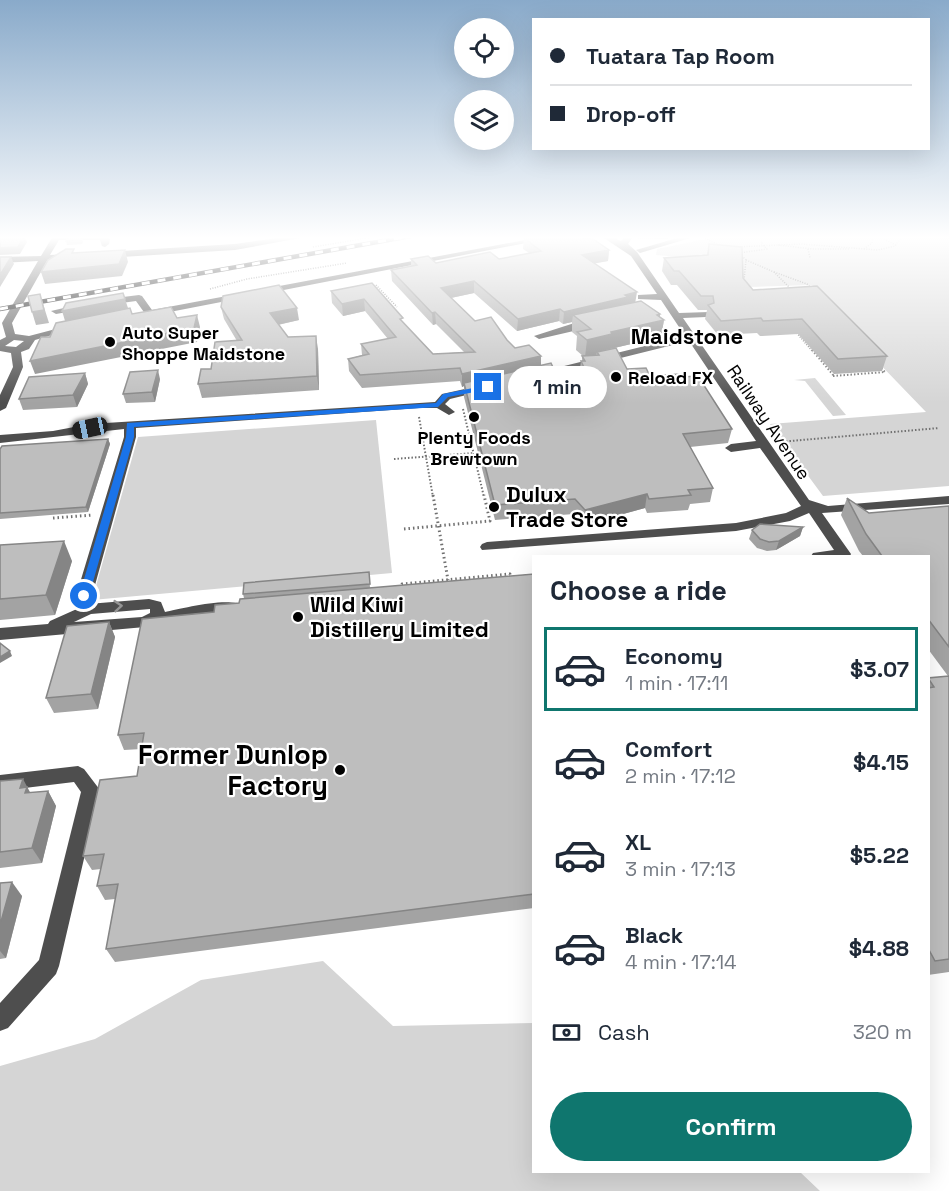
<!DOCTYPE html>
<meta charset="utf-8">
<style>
:root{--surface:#fff;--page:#f6f6f7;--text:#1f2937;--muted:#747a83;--line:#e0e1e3;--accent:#0f766e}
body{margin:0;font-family:"Space Grotesk",sans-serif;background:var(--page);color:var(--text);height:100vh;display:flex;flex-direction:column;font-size:22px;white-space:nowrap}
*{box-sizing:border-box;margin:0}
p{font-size:20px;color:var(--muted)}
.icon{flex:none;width:33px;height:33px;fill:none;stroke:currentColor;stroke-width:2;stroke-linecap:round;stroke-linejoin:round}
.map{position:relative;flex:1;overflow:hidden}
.drawer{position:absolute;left:532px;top:555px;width:398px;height:618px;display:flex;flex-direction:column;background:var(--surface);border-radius:0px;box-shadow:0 6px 24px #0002}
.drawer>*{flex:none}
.banner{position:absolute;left:532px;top:18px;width:398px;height:132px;border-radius:0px;box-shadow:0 6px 24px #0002;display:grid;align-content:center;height:132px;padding:0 18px;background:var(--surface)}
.controls{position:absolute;left:454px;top:18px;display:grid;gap:12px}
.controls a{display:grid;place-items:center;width:60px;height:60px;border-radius:50%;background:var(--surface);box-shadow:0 6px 24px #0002;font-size:30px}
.end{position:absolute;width:27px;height:27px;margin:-14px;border:8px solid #1a73e8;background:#fff;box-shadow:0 0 0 3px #fff}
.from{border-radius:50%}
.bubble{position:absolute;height:42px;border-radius:21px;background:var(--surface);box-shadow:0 6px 24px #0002;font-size:20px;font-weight:700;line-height:42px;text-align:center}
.car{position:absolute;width:18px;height:36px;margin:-18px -9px;border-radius:8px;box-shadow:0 0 4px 2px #0007;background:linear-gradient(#222 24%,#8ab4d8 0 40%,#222 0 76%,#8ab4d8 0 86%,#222 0)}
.banner b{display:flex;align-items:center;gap:21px;height:57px;font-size:22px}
.banner b+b{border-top:2px solid var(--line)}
.banner i{width:15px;height:15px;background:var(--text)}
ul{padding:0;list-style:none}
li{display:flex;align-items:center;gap:18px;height:84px;margin:0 12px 9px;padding:0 6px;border:3px solid transparent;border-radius:0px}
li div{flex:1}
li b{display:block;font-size:22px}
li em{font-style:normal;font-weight:700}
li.active{border-color:var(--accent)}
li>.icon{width:54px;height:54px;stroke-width:1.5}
h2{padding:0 18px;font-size:27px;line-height:72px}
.pay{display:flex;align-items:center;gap:15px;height:66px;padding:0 18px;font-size:22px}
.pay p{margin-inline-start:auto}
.button{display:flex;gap:12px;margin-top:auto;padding:12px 18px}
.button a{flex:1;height:69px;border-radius:36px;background:var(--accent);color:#fff;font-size:24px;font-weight:700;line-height:69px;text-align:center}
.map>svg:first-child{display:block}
.green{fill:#d5d5d5}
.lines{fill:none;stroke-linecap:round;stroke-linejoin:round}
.path-far2{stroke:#707070;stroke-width:1.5;stroke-dasharray:1 1.5;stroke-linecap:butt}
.path-far1{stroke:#707070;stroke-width:2;stroke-dasharray:1.5 2;stroke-linecap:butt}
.path{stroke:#707070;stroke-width:3;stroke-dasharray:1.5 3;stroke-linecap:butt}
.minor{fill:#4e4e4e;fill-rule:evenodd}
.rail-casing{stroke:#000;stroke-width:4.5}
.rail{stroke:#fff;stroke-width:3;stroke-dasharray:8;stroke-linecap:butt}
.wall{fill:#a3a3a3;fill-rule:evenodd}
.shaded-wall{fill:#858585}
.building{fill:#bebebe;stroke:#858585;stroke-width:1.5}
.oneway{stroke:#959595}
.route{fill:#1a73e8}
.poi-dot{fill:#000;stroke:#fff;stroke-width:2}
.labels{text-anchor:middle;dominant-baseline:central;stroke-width:4.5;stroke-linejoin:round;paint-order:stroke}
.far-poi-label{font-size:18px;font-weight:bold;fill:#000;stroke:#fff;text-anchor:start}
.far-street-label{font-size:18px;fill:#000;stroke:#fff}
.far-quarter-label{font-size:22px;font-weight:bold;fill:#000;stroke:#fff}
.poi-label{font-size:22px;font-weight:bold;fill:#000;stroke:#fff;text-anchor:start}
.near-poi-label{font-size:27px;font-weight:bold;fill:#000;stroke:#fff;text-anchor:end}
</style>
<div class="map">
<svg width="949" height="1191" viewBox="0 0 949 1191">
<rect width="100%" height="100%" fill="#fff"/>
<g class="green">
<path d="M720,236H949V486L823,496L770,424L926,412L871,355L844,320L812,285L748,287L740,277L743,272V260L711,258L701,254L691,258L656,255L657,249Z"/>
<path d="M815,378L846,415L833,416L805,381L794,380Z"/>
<path d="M376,420L392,573L92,600L138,437Z"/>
<path d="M323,961L393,1026L534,1023V1172H800L820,1191H0V1066L95,1039L201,980Z"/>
</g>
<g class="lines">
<g class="path-far2">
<path d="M877,236L896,245"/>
<path d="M705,238L722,247"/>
<path d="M778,245L813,249H850"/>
<path d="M313,247L379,236"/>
<path d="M734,247L801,244L878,250L895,246L902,236"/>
<path d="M808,249L810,258"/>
<path d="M864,249L872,243L873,236"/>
<path d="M739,253L767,249L761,243L763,241"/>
<path d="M740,254L746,260L744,280"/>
<path d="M746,260L774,272L791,289"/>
<path d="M774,272L807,284L811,288"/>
<path d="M376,285L397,307"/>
<path d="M210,289L247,279L347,263"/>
<path d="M795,331L813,352"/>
</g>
<g class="path-far1">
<path d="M812,350L834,376"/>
<path d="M833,376L885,372L880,367"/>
<path d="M463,409L484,497"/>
<path d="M419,417L433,497"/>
<path d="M779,442L939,428"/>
<path d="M394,459L474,453"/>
</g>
<g class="path">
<path d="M433,495L448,580"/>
<path d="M53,518L93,515"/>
<path d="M404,529L490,521L484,495"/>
<path d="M399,588L402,584L510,574L511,578"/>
</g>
<g class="minor">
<path d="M53,236H105L110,239L109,244L105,247L102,246L100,240H59L50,255L69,254L73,257L69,260L47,261L12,323L15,334L29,336L71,325L76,328L35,340L29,349L21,352L23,367L6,408L0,411V395L13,367L11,353L0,351V340L6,337L2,323L38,261L0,263V257L41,256ZM14,340L24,341L16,347L5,346Z"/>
<path d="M292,236H311L235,250L105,258L101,255L105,252L235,244Z"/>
<path d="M546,236H562L149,316L146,315L136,301L107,305L102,302L107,299L139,295L142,296L152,310Z"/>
<path d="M601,236H611L621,241L625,236H671L667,239L632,238L628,244L637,252L679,313L709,312V316L706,317L683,318L809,500L828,506L949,496V504L822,513L851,554L850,556H811L813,553L834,550L809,513L790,521L736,531L482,550L480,547L482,544L487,542L736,523L786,513L801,506L760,448L731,452L725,448L731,444L756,441L689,341L536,379L532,378V374L685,336L661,300L638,299V295L657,294L631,256Z"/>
<path d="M684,236H697L640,253L636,250Z"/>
<path d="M81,304L86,307L84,309L56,314L51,311Z"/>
<path d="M590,318L594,319V323L578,330L539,339L534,336Z"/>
<path d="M483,385L487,386V390L450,399L445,404L455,412L449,415L437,408H419L136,428V437L92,596L84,601L76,596L124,437V429L0,443V435L53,431L90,424L435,402L442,394Z"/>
<path d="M149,599L161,602L165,612C180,609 234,595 243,607L235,612L203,615L145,627L0,640V628L48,624L50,621L88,604ZM150,609V613L142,617L74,622L91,614Z"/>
<path d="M78,766L84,769L100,790L59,966L56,974L8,1028L0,1031V1003L39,960L81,792L74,782L0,791V775Z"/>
</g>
<defs>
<path id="rail" d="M0,309L411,236"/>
</defs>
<use href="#rail" class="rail-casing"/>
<use href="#rail" class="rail"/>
</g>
<g class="wall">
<path d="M571,237L609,250L608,261L595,263L635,302L660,314V317L664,320L661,337L610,349L627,369L650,376L682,377L732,429L728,443L690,447L713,488L710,502L690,504L688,510L647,513L645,508L583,525L574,514L495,520L464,397V386L462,387L460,381L362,388L349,371L348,359L362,355L361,344L388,339L365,311L343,316L332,303L331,291L372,283L403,323L433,354L464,352L436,324L433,325L392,281L391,270L411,266V259L436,263L499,259L529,253L523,249L524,238ZM474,293L517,331L559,321L563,324L572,322V332L577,336L576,350L583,356H582V361H581L579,375L580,376L558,378L515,348L507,340L475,321L451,298Z"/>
<path d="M82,238L83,242L82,244L67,245L66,241Z"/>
<path d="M709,244L743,278L753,290L887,356L882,371L834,374L798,334L760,336L757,333L718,335L705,319L707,310H698L677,285H671L662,271L664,258L707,255Z"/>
<path d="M221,307L299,320L278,325L288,337L318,349L319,390L202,398L198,384L211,369L237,341L224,319Z"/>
<path d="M85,373L88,384L77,407L23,410L19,399Z"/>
<path d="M160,379L155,402L126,403L123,394Z"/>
<path d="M108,439L110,444L88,512L0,519V449Z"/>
<path d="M847,498L869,513L949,506V972L928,975V678L948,676L928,649V556H863L859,551L841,515Z"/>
<path d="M803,527L800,536L776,550L767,551L757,548L749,539L752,530Z"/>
<path d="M0,545L72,561L55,615L0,620Z"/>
<path d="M369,572L370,588L534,574V908L115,962L106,949L115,899L105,900L97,886L101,869L92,870L83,856L137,776L142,749L124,750L118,735L214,612L239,603L244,598L243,594Z"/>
<path d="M109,622L115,637L98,709L54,713L46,698Z"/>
<path d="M0,781L31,793L48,791L56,806L42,863L0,868Z"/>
<path d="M0,883L22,896L6,958L0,959Z"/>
</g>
<g class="shaded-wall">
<path d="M24,236H25L27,242L20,254L0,255V248Z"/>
<path d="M125,250L128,262L122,276L45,284L41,272Z"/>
<path d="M609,250L608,261L581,266L582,255Z"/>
<path d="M11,257L14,264L0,287V275Z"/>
<path d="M474,281V293L441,300V288Z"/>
<path d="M637,292L635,304L573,315L572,322L563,324L564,312Z"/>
<path d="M40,294L49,323L36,325L32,312Z"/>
<path d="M125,299L129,311L66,324L62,311Z"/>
<path d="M364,299L365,311L343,316L342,304Z"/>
<path d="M297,308L299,320L272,326L270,313Z"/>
<path d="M560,309L559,321L517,331L518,319Z"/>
<path d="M435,312L436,324L433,325L432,313Z"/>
<path d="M660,314L659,321L664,320L661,337L597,352L596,355L585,357L587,340Z"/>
<path d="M197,315L200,327L197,342L35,374L30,361Z"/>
<path d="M316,336L318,349L319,390L317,376Z"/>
<path d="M541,356V368L464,383V386L462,387V374Z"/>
<path d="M158,370L160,379L155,402L152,392Z"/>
<path d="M85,373L88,384L77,407L73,395Z"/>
<path d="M108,439L110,444L88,512L86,507Z"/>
<path d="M647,494L645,508L583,525L585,510Z"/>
<path d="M803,527L800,536L776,550L779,541Z"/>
<path d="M64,541L72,561L55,615L46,595Z"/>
<path d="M109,622L115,637L98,709L91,694Z"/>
<path d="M10,651L12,656L0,663V657Z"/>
<path d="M23,779L31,794L36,802L20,788Z"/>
<path d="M48,791L56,806L42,863L32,848Z"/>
<path d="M12,882L22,896L6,958L0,951V925Z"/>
</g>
<g class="building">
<path d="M0,236H24L18,247L0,248Z"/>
<path d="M536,236H571V237L593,239L609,250L582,255L637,292L625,295L628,297L564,312L560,309L518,319L474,281L441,288L475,321L491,317L507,340L515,348L529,345L541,356L462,374L460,368L360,375L348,359L369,354L361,344L396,337L364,299L342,304L331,291L372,283L403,318L400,319L433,354L475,352L435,312L432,313L391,270L417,265L411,259L428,256L436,263L490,252L499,259L541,251L524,238Z"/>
<path d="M67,238H82L81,240L66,241Z"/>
<path d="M709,244L742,247L743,278L753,290L817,286L887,356L838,359L802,319L763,321L761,318L721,321L708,305L714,303L713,296H701L679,271H674L664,258L708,255Z"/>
<path d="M66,249H74L72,253L125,250L119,264L41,272L48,260Z"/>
<path d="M0,257H11L0,275Z"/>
<path d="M279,285L297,308L270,313L288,337L316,336L317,376L198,384L201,369H211L215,342L242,340L221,307L223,296Z"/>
<path d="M123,293L125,299L62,311L66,303Z"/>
<path d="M40,294L44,310L32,312L28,296Z"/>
<path d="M641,301L660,314L657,315L664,320L611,332L612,334L587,340L577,332L591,329L573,315Z"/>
<path d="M171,307L177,318L197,315L194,328L30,361L41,337H50L56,323L130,308L132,314Z"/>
<path d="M616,348L627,369L646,368L650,376L680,374L682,377L698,376L732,429L683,434L713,488L688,490L691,495L649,499L647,494L585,510L575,499L495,505L464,383L551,363L558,378L588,376L581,361H585L582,356L599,355L597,352Z"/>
<path d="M158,370L152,392L123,394L130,372Z"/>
<path d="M85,373L73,395L19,399L29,377Z"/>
<path d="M108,439L86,507L0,513V449L2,446Z"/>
<path d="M847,498L869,513L949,506V647L928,619V556H882L866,534Z"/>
<path d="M760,524L803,527L779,541L769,542L760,539L752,530Z"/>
<path d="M64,541L46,595L0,599V545Z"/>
<path d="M369,572L370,584L243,594L244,583Z"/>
<path d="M534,574V894L106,949L118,884L97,886L104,854L83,856L100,780L137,776L144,733L118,735L142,619L214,612L215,605L239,603L240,599Z"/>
<path d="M109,622L91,694L46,698L67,626Z"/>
<path d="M0,643L10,651L0,657Z"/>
<path d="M949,676V959L935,961L928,948V688L934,687L928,678Z"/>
<path d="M23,779L20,788L27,787L25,793L48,791L32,848L0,852V781Z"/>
<path d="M12,882L0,925V883Z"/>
</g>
<defs><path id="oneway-chevron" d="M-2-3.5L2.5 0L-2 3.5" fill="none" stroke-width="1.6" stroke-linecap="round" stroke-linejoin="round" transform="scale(1.5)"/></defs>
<use class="oneway" href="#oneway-chevron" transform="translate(118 606) rotate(-5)"/>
<linearGradient id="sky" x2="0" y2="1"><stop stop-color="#89aaca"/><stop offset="0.59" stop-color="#fff"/><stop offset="1" stop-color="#fff" stop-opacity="0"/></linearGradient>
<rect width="949" height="403" fill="url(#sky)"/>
<path class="route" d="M488,385L491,389L448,397L438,407L134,427V437L89,596L84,599L79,596L126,437L127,423L436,403L443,394Z"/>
<g class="poi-dot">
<circle cx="110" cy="342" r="6"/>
<circle cx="616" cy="377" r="6"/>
<circle cx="474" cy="417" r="6"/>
<circle cx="494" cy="507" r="6"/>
<circle cx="298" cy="617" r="6"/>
<circle cx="340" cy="770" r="6"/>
</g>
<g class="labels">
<g class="far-poi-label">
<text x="122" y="332">Auto Super<tspan x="122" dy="21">Shoppe Maidstone</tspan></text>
<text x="628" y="377">Reload FX</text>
<text x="474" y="437" text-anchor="middle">Plenty Foods<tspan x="474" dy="21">Brewtown</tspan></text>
</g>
<g class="far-street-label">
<text transform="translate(769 422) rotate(56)">Railway Avenue</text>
</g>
<g class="far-quarter-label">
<text x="687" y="336">Maidstone</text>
</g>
<g class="poi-label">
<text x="506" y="494">Dulux<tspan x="506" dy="25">Trade Store</tspan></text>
<text x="310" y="604">Wild Kiwi<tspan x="310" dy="25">Distillery Limited</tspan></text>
</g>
<g class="near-poi-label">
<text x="328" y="754">Former Dunlop<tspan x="328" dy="31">Factory</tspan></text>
</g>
</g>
</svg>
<div class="controls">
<a><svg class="icon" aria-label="locate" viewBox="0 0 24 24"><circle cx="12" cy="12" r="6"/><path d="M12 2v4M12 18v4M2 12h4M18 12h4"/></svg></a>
<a><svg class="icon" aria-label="layers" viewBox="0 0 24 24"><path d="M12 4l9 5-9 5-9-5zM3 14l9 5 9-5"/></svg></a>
</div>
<i class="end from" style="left:84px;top:596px"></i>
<i class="end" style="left:488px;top:387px"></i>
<div class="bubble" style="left:508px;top:366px;width:99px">1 min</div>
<i class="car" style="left:90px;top:428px;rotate:258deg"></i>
<div class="banner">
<b><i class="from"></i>Tuatara Tap Room</b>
<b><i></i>Drop-off</b>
</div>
<section class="drawer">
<h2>Choose a ride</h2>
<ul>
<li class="active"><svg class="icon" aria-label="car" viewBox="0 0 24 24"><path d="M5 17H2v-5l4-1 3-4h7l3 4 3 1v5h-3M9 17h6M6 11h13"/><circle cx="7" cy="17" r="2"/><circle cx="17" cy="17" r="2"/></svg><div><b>Economy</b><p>1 min · 17:11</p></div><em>$3.07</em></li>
<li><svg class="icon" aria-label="car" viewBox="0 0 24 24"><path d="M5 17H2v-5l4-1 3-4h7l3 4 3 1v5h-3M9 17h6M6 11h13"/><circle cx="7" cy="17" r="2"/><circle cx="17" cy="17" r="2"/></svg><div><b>Comfort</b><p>2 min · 17:12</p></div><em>$4.15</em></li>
<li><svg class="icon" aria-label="car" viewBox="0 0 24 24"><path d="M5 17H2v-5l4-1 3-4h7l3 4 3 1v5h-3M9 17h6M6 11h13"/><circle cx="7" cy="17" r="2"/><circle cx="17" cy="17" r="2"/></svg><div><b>XL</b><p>3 min · 17:13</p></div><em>$5.22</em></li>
<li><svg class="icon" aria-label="car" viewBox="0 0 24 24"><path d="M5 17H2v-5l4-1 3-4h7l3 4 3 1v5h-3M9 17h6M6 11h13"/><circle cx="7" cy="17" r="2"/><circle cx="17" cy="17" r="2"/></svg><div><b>Black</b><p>4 min · 17:14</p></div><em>$4.88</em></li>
</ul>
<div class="pay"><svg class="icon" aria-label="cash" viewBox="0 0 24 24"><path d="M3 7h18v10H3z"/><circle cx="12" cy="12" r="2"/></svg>Cash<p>320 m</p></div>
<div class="button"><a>Confirm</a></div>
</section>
</div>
